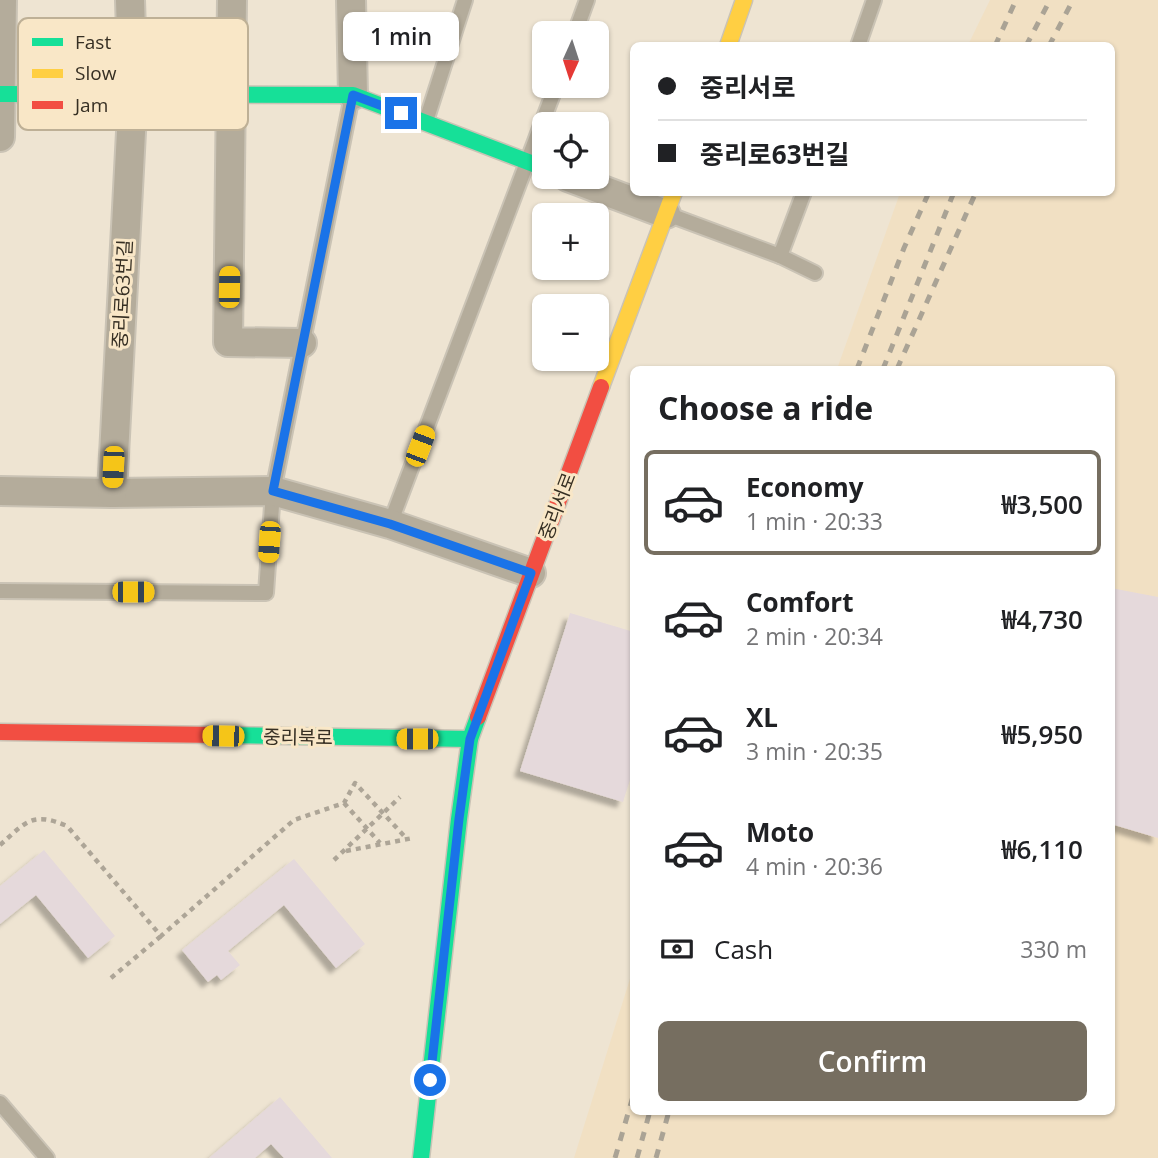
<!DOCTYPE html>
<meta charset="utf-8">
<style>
:root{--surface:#fff;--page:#f6f6f6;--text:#202124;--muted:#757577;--line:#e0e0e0;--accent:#766e60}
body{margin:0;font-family:"Open Sans","Noto Sans KR",sans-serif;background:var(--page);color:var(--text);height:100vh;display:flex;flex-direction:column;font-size:26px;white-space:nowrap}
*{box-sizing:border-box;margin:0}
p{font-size:23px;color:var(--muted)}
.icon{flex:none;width:38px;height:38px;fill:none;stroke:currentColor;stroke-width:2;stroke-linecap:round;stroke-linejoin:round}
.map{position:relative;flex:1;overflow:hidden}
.drawer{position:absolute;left:630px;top:366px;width:485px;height:749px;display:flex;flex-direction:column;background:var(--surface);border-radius:10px;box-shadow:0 2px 5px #0004}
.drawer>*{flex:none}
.top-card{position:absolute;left:630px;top:42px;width:485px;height:154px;border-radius:10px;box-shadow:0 2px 5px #0004;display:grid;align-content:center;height:154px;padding:0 28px;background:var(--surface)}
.needle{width:46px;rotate:183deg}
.buttons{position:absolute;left:532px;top:21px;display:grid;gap:14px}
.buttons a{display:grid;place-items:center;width:77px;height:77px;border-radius:10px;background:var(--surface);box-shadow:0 2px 5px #0004;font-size:35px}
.end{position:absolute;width:32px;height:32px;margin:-16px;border:9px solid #1a73e8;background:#fff;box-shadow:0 0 0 4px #fff}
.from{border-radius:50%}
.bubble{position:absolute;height:49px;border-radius:10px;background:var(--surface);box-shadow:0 2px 5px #0004;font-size:23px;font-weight:600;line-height:49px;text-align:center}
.car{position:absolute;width:21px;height:42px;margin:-21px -10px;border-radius:9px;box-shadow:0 0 5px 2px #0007;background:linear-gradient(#f5c518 24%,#345 0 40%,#f5c518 0 76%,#345 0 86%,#f5c518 0)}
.top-card b{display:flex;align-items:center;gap:24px;height:66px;font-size:26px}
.top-card b+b{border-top:2px solid var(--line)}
.top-card i{width:18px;height:18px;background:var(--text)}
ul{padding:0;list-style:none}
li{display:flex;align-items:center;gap:21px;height:105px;margin:0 14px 10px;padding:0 14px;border:4px solid transparent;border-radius:10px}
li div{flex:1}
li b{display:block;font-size:26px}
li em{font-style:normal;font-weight:600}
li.active{border-color:var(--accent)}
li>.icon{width:63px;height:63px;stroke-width:1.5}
h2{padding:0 28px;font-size:32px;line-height:84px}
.pay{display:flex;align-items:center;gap:18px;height:77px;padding:0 28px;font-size:26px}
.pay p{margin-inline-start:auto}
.primary-button{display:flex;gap:14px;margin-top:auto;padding:14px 28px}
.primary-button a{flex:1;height:80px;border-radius:10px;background:var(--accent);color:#fff;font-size:28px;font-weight:600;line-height:80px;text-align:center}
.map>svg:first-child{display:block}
.built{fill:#f1e0c3}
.building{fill:#e5d9db;filter:url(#shadow)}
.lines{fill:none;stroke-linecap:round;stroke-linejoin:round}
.lane-casing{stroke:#cac3b5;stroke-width:18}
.street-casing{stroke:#cac3b5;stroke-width:32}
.fast-casing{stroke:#cac3b5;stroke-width:19}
.slow-casing{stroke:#cac3b5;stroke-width:19}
.jam-casing{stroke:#cac3b5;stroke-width:19}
.path{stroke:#ada597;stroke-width:4.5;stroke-dasharray:5 5;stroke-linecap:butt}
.lane{stroke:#b4ac9b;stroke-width:14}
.street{stroke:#b4ac9b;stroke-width:28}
.fast{stroke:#16e098;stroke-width:16}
.slow{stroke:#ffcf43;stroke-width:16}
.jam{stroke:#f24e42;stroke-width:16}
.rail{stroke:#aaa395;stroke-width:5;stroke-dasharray:9 9;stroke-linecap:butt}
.route{stroke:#1a73e8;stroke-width:9}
.labels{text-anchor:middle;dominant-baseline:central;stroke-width:6;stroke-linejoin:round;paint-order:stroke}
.street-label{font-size:19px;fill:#362f23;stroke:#f9e7c7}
.key{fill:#f9e7c7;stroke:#beb096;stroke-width:2}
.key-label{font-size:19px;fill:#362f23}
</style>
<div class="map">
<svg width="1158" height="1158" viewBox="0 0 1158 1158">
<defs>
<filter id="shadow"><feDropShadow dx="-6" dy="6" stdDeviation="2" flood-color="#0004"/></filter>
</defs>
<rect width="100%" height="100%" fill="#eee4d2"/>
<path class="built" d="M990,0H1158V1158H574L633,969L634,1111H1111V369H837L900,193L1111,192V46L968,45Z"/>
<g class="building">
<path d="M1111,588L1158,597V838L1111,824Z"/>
<path d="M570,613L634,632V767L623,802L520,771Z"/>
<path d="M44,850L115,936L88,958L36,895L0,924V886Z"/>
<path d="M294,859L365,944L336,968L284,905L228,951L240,965L221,980L217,975L208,982L182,950Z"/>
<path d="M280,1097L332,1158H284L271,1144L255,1158H209Z"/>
</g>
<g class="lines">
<defs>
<g id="lane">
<path d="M575,33L587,0"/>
<path d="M858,46L874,0"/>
<path d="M426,121L465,0"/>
<path d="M667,214L780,256L815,273"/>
<path d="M780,256L804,192"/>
<path d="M390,524L556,86"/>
<path d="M0,591L266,593L273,491L352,96"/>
<path d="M0,1103L47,1158"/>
</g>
<g id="street">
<path d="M232,0L228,342L302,343"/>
<path d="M351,0L353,95"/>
<path d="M0,137L2,0"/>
<path d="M568,177L666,214"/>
<path d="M0,491L112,493L273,491L390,524L531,573"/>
<path d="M112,493L133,94L130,0"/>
</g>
<g id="fast">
<path d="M0,94L353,95L544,168"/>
<path d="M218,735L470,739"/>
<path d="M421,1158L459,819L470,739L478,717"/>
</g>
<g id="slow">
<path d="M728,46L744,0"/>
<path d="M601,387L674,192"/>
</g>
<g id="jam">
<path d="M478,717L601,387"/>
<path d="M0,732L218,735"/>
</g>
</defs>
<use href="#lane" class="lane-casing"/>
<use href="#street" class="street-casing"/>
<use href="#fast" class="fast-casing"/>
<use href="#slow" class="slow-casing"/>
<use href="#jam" class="jam-casing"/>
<g class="path">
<path d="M344,803L380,843"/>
<path d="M0,845C26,822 32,811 67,826L161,936L294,820L344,803L355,783L407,839"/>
<path d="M346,851L413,838"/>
<path d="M334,860L400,797"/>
<path d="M111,978L161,936"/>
</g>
<use href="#lane" class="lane"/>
<use href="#street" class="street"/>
<use href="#fast" class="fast"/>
<use href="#slow" class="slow"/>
<use href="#jam" class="jam"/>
<g class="rail">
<path d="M995,46L1016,0"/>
<path d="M1026,46L1050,0"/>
<path d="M1049,46L1073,0"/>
<path d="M857,369L904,248L929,192"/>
<path d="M883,369L954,192"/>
<path d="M897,369L976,192"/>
<path d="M615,1158L634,1093"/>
<path d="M637,1158L650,1111"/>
<path d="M656,1158L669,1111"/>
</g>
</g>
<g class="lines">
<path class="route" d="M401,113L353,95L273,491L390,524L531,573L470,739L459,819L430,1080"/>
</g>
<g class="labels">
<g class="street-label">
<text transform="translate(122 294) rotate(-87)">중리로63번길</text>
<text transform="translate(557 506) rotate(-69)">중리서로</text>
<text transform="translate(298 737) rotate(1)">중리북로</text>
</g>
</g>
<rect x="18" y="18" width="230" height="112" rx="10" class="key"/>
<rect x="32" y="38" width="31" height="8" fill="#16e098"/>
<rect x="32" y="69" width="31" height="9" fill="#ffcf43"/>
<rect x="32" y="101" width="31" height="8" fill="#f24e42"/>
<g class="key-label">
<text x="75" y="49">Fast</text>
<text x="75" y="80">Slow</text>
<text x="75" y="112">Jam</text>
</g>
</svg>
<div class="buttons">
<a><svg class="needle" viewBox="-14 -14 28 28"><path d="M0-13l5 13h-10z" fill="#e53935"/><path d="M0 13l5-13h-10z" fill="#757577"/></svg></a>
<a><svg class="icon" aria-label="locate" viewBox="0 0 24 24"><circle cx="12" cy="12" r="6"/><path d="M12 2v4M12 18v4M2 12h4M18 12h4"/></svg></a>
<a>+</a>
<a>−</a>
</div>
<i class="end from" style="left:430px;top:1080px"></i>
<i class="end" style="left:401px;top:113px"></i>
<div class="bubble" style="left:343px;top:12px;width:116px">1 min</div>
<i class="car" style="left:229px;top:287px;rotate:1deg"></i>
<i class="car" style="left:420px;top:446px;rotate:21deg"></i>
<i class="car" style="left:113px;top:467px;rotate:183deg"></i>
<i class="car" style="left:269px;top:542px;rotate:184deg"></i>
<i class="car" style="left:133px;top:592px;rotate:90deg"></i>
<i class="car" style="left:223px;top:736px;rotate:271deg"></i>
<i class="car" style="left:417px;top:739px;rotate:270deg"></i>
<div class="top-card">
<b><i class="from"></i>중리서로</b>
<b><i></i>중리로63번길</b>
</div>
<section class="drawer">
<h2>Choose a ride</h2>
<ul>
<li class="active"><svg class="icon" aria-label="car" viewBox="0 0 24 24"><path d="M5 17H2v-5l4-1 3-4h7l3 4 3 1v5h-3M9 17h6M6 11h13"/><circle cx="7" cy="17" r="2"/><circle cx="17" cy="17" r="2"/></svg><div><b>Economy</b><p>1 min · 20:33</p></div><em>₩3,500</em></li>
<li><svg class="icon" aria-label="car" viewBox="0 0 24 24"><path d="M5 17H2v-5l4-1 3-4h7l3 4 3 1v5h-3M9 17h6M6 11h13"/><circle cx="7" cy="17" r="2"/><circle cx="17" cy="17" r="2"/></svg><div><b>Comfort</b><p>2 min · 20:34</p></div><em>₩4,730</em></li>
<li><svg class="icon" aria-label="car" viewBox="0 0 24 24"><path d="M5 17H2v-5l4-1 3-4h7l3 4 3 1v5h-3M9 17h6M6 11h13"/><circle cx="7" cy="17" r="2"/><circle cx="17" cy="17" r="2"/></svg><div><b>XL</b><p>3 min · 20:35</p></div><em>₩5,950</em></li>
<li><svg class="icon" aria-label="car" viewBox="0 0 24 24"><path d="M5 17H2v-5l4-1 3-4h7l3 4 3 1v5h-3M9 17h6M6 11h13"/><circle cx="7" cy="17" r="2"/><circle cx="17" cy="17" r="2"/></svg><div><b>Moto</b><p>4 min · 20:36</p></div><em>₩6,110</em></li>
</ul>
<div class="pay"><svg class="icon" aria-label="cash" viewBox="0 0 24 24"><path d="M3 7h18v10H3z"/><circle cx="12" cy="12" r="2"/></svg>Cash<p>330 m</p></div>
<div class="primary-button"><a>Confirm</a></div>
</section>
</div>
